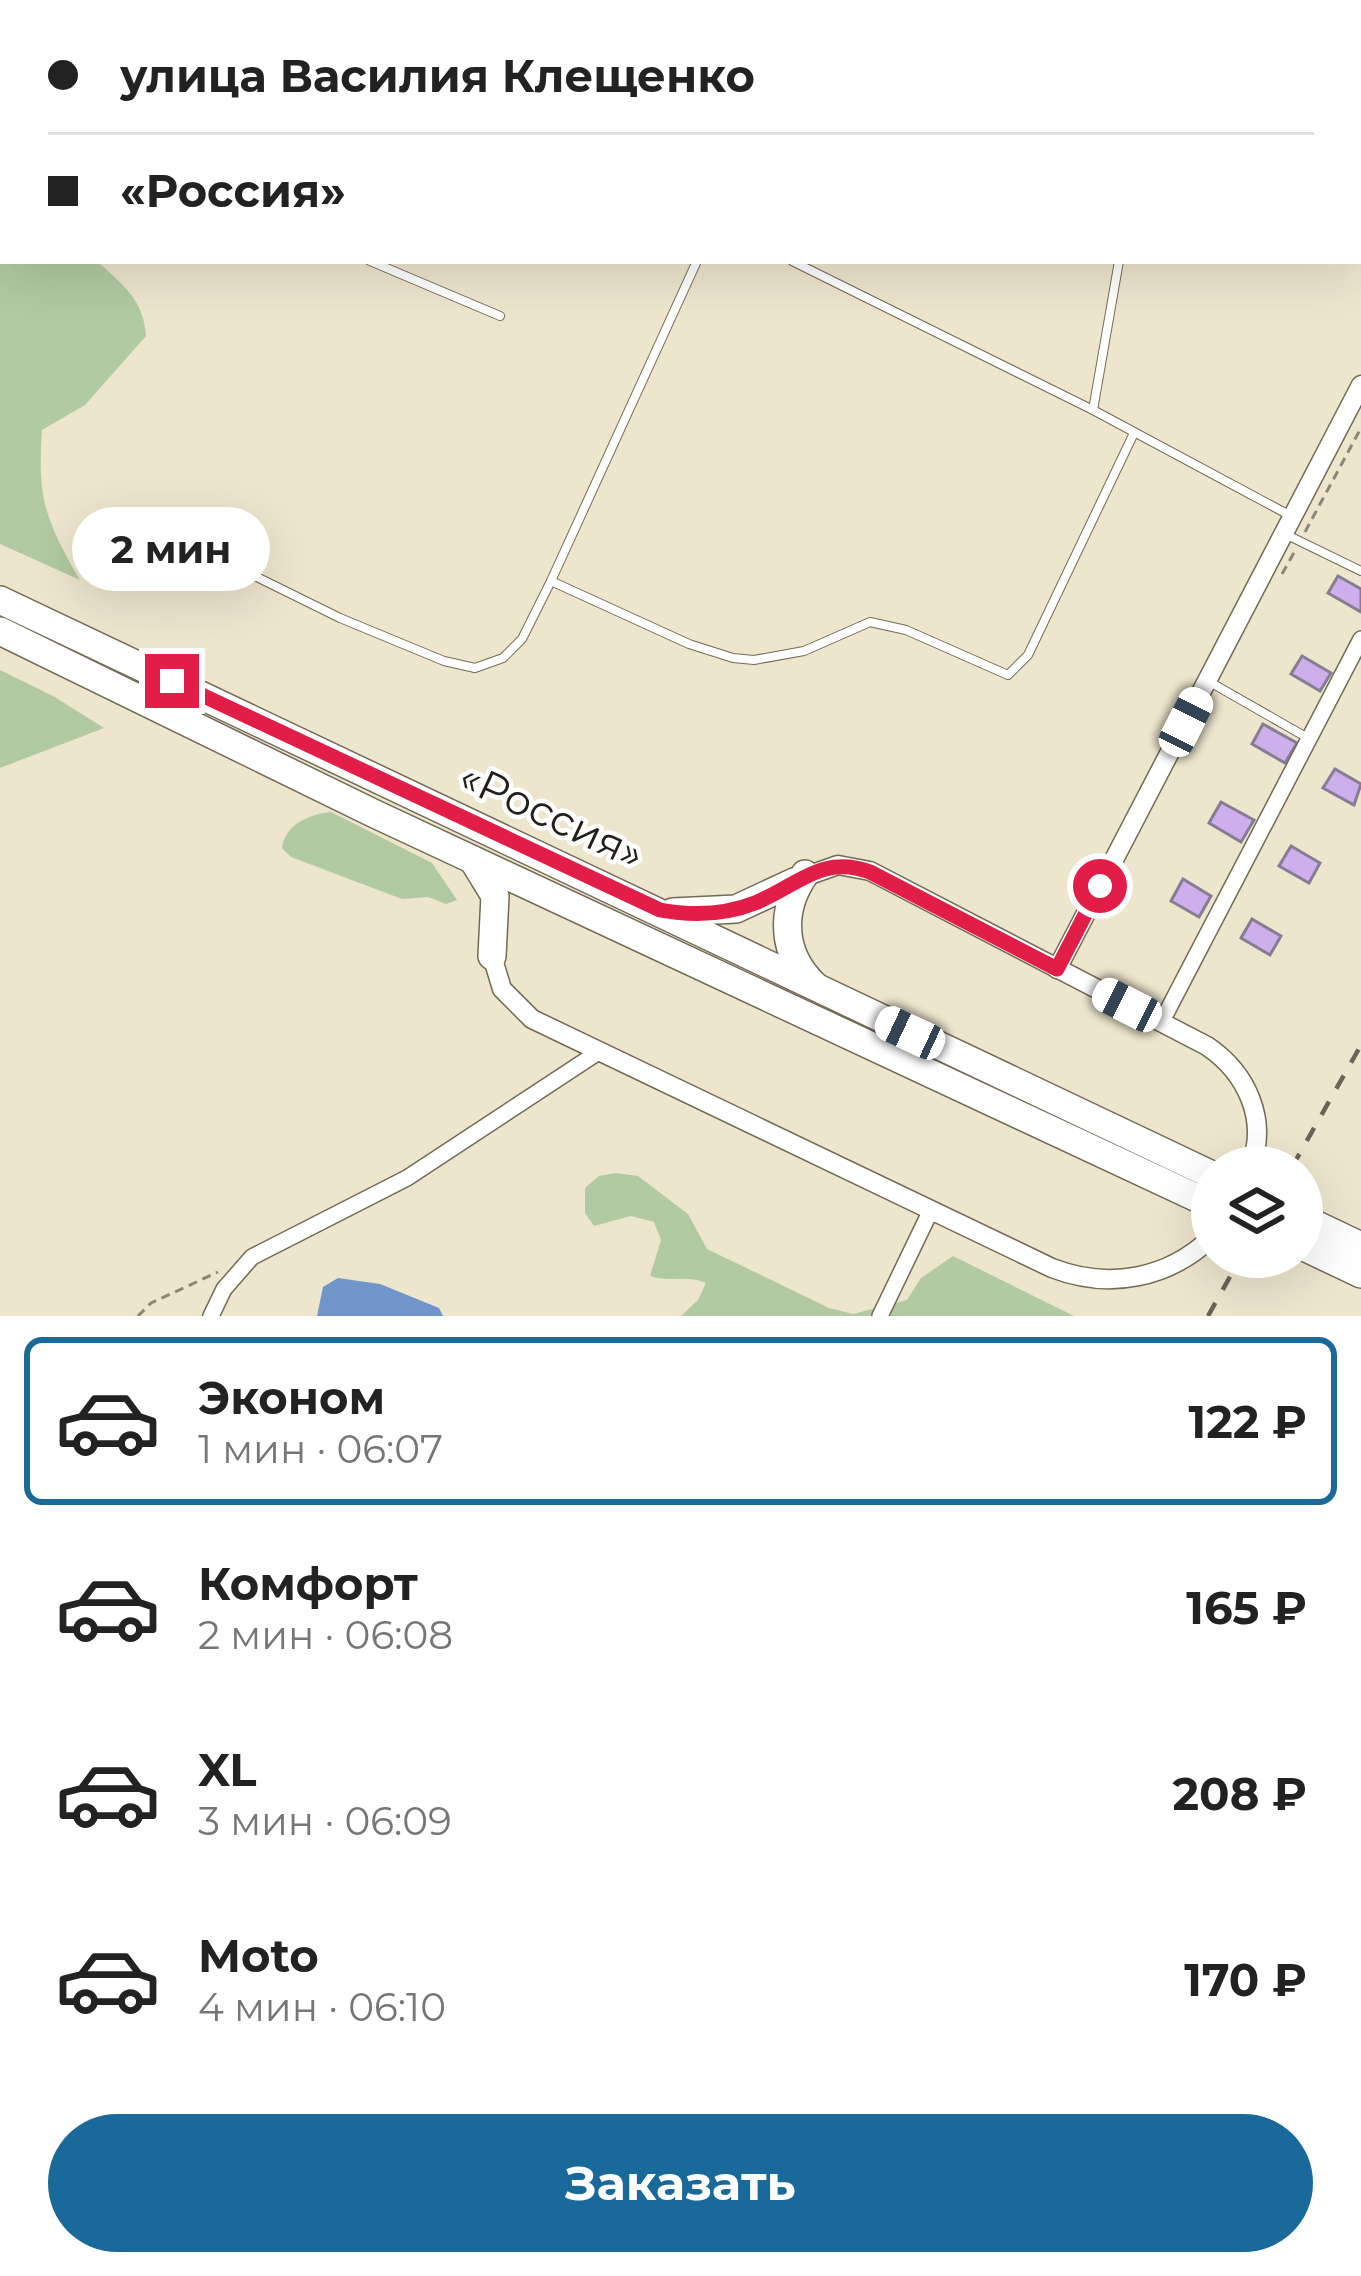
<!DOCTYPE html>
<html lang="ru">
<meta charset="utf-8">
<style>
:root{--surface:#fff;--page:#f2f2f2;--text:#222;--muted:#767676;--line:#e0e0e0;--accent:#1a699b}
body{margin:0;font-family:Montserrat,sans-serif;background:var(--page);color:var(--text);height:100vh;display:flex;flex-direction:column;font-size:45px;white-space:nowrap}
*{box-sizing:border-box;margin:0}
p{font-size:39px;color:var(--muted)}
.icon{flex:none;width:66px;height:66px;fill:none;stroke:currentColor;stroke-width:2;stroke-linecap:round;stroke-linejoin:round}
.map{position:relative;height:1316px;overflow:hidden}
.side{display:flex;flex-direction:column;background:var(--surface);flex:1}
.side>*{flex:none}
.hud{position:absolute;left:0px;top:0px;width:1362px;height:264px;box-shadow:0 12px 48px #0002;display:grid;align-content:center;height:264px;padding:0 48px;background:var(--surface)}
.tools{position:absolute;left:1191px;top:1146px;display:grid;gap:24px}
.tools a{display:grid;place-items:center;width:132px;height:132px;border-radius:50%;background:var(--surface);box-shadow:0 12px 48px #0002;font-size:60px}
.end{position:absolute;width:54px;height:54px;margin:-27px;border:15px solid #e11d48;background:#fff;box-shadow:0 0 0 6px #fff}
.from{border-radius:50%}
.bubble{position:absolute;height:84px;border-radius:42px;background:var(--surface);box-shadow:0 12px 48px #0002;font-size:39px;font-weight:700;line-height:84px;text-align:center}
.car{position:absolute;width:36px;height:72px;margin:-36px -18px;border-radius:15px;box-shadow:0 0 9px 3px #0007;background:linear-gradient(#fff 24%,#345 0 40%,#fff 0 76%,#345 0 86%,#fff 0)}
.hud b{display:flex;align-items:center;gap:42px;height:114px;font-size:45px}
.hud b+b{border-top:3px solid var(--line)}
.hud i{width:30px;height:30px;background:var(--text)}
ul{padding:21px 0 0;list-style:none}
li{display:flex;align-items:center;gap:36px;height:168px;margin:0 24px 18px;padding:0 24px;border:6px solid transparent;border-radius:18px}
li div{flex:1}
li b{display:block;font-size:45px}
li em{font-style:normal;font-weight:700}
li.current{border-color:var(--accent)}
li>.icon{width:108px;height:108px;stroke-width:1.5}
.primary-button{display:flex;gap:24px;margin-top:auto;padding:24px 48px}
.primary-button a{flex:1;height:138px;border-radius:72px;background:var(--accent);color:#fff;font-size:48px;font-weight:700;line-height:138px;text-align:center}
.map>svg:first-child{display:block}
.green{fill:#b1caa1}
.water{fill:#7095ca}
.building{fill:#ccafec;stroke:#867d92;stroke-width:3}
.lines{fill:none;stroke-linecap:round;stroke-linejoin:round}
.service-casing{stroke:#726a55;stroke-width:10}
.minor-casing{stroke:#726a55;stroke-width:18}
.tertiary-casing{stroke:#726a55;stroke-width:21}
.trunk-casing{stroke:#726a55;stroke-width:30}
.path{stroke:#8c8675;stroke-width:3;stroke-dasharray:9 6;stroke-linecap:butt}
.service{stroke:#fff;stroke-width:8}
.minor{stroke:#fff;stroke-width:15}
.tertiary{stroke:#fff;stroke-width:18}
.trunk{stroke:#fff;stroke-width:27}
.rail{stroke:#696456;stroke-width:4.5;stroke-dasharray:15 15;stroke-linecap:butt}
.route{stroke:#e11d48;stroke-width:15}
.labels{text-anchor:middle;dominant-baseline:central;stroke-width:9;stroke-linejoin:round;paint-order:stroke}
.street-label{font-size:42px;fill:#221f16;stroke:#fff}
</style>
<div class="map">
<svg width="1361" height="1316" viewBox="0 0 1361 1316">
<rect width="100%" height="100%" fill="#eee5cd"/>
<g class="green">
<path d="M0,202L3,261H97C123,285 144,300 146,336L85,405L42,430C37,500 46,521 80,580L0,544Z"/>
<path d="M0,670L53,696L104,728L0,768Z"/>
<path d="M331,812L432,863L457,900L446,904L428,897L402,899L291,857L282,848C285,824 310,814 331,812Z"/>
<path d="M616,1173L638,1176L688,1214L707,1249L829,1308L853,1314L907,1300L921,1278L953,1256L1074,1316H681L698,1300L706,1283C685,1274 669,1283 650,1276L661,1240L654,1222L631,1216L594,1226L585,1213V1188L599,1176Z"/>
</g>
<path class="water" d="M338,1278L380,1284L439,1308L443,1316H317L323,1287Z"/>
<g class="building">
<path d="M1338,576L1361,589V612L1328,593Z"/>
<path d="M1302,656L1331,673L1320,691L1291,674Z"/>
<path d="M1263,724L1297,743L1285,763L1252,744Z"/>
<path d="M1335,769L1361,784L1354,805L1323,788Z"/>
<path d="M1221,802L1254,820L1241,842L1209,823Z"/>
<path d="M1291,846L1320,863L1309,883L1279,866Z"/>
<path d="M1183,879L1211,896L1199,917L1171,901Z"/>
<path d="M1252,919L1281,936L1270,955L1241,938Z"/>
</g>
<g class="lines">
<defs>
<g id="service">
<path d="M1163,3L1164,0"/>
<path d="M370,261L500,316"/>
<path d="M697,261L551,581L689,644L733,658L754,660L804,651L870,622L906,630L1008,675L1028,655L1134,433"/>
<path d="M792,261L1093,410L1291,516"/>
<path d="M1093,410L1119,261"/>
<path d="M1285,534L1361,571"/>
<path d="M204,551L340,618L444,661L475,668L503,658L522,639L551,581"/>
<path d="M1208,681L1306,737"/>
</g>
<g id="minor">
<path d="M1161,1023L1361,639"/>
<path d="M211,1316L224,1289L252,1257L407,1178L600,1051"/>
<path d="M880,1316L931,1210"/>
</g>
<g id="tertiary">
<path d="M798,879L838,865L870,871L1207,1046C1247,1073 1269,1121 1250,1167"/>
<path d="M492,956L502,989L532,1019L1052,1268C1109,1290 1168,1279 1212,1237"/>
<path d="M1057,969L1361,385"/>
</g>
<g id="trunk">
<path d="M0,600L1212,1175"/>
<path d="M0,631L375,814L1212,1205"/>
<path d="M473,860L495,896L492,956"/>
<path d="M805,874C779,911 782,954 814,985"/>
<path d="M673,912L736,909L794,882"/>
<path d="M1302,1218L1361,1246"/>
<path d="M1302,1246L1361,1274"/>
</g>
</defs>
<use href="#service" class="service-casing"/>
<use href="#minor" class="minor-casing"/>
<use href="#tertiary" class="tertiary-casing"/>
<use href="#trunk" class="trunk-casing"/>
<g class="path">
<path d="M1305,532L1361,428"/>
<path d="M1282,574L1295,551"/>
<path d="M138,1316L151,1303L218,1272"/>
</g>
<use href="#service" class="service"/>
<use href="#minor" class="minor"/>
<use href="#tertiary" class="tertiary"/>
<use href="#trunk" class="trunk"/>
<g class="rail">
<path d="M1292,1167L1361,1045"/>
<path d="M1208,1316L1241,1257"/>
</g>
</g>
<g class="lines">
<path class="route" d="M172,681L660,910C692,916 724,915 755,903C797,886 822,854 870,872L1057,969L1100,886"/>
</g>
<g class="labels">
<g class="street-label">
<text transform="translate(552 815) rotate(25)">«Россия»</text>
</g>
</g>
</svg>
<div class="tools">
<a><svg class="icon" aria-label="layers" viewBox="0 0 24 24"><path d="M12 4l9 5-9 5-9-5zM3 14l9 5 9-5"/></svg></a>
</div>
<i class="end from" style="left:1100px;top:886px"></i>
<i class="end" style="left:172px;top:681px"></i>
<div class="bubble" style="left:72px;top:507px;width:198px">2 мин</div>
<i class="car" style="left:1186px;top:722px;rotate:27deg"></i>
<i class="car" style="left:1127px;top:1005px;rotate:297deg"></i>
<i class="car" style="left:910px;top:1033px;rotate:295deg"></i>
<div class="hud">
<b><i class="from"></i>улица Василия Клещенко</b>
<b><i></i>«Россия»</b>
</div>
</div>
<section class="side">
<ul>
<li class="current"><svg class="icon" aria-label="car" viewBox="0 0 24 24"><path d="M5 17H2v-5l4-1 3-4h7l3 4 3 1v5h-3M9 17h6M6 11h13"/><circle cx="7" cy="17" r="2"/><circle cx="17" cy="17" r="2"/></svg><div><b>Эконом</b><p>1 мин · 06:07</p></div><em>122 ₽</em></li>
<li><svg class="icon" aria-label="car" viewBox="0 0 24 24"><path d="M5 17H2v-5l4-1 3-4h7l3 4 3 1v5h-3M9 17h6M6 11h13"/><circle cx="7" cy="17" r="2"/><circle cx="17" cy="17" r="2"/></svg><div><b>Комфорт</b><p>2 мин · 06:08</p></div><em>165 ₽</em></li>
<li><svg class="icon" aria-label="car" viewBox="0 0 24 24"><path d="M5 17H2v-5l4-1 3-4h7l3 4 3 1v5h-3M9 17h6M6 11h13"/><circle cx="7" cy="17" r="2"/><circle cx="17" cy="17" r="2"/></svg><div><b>XL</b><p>3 мин · 06:09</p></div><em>208 ₽</em></li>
<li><svg class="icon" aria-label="car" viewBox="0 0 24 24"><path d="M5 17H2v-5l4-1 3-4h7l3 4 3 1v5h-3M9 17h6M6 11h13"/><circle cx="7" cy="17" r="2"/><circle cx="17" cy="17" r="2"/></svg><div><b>Moto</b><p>4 мин · 06:10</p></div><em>170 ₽</em></li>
</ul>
<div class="primary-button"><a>Заказать</a></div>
</section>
